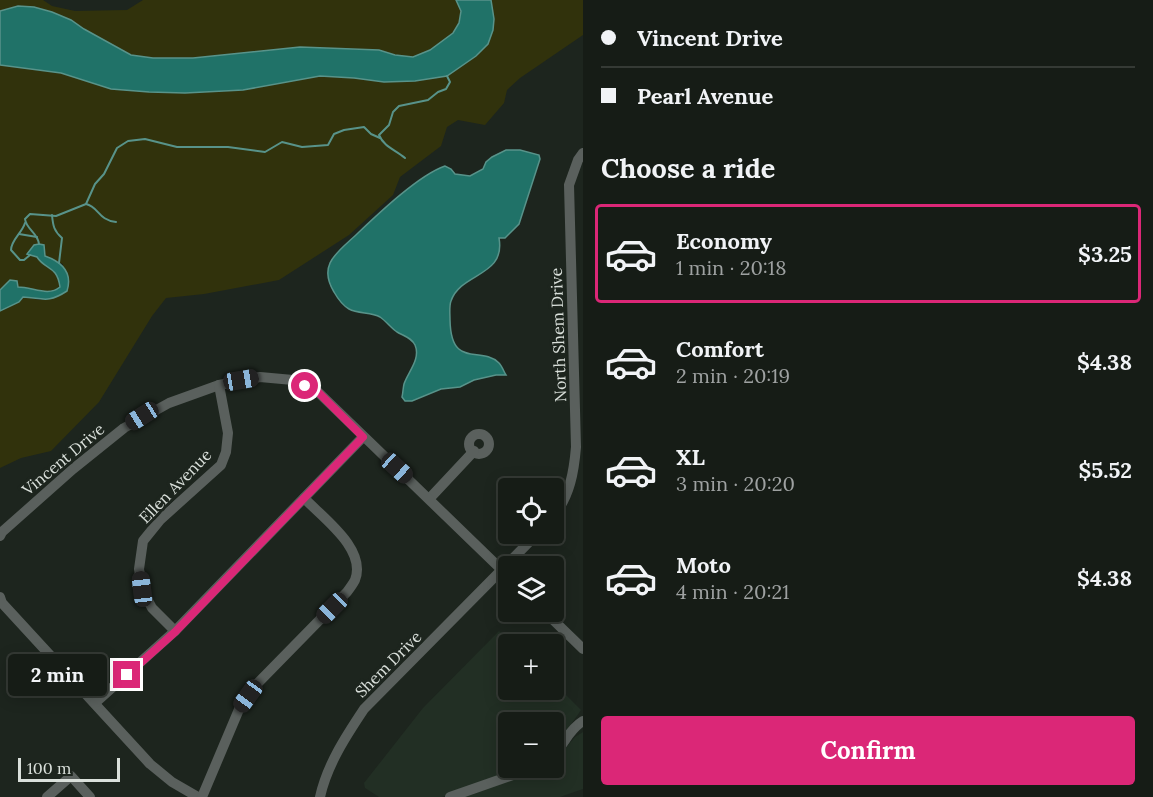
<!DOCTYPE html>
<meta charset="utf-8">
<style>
:root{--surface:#161c16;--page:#1f251f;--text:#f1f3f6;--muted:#9ea1a1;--line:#353a35;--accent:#db2777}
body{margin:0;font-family:Lora,serif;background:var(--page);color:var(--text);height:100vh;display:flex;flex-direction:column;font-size:22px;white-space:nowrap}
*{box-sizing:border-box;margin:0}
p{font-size:20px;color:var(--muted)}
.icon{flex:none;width:33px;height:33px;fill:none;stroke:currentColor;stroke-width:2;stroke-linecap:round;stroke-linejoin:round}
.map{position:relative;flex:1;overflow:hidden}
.panel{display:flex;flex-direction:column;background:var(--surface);width:570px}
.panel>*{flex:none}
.guide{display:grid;align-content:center;height:132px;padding:0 18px;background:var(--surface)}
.controls{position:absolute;left:498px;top:478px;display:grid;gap:12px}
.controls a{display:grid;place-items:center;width:66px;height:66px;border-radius:6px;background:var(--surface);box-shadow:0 3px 15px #0003,0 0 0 2px var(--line);font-size:30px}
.scale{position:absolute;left:18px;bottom:15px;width:102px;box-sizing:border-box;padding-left:6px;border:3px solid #dae0db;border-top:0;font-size:16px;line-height:21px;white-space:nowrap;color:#dae0db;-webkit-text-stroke:4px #1d251e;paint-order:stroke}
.end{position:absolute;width:27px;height:27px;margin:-14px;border:8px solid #db2777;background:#fff;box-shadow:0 0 0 3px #fff}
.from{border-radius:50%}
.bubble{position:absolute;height:42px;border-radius:6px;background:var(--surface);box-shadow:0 3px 15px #0003,0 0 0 2px var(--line);font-size:20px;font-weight:700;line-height:42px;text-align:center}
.car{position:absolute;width:18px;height:36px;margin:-18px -9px;border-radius:8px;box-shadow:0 0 4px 2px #0007;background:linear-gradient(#222 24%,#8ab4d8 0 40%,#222 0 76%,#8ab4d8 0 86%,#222 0)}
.guide b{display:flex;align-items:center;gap:21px;height:57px;font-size:22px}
.guide b+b{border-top:2px solid var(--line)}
.guide i{width:15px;height:15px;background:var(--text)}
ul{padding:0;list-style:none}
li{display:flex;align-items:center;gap:18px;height:99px;margin:0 12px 9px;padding:0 6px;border:3px solid transparent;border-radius:6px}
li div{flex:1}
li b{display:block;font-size:22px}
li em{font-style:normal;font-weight:700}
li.current{border-color:var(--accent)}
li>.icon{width:54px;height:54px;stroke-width:1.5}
h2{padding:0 18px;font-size:27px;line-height:72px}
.action{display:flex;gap:12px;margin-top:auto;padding:12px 18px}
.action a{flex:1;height:69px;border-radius:6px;background:var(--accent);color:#fff;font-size:24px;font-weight:700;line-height:69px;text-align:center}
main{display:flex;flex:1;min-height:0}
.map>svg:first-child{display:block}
.built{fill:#222f24}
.green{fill:#31320c}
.water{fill:#207268;stroke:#58938a;stroke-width:1.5}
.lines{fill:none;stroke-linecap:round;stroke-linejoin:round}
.stream{stroke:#58938a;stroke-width:2}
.minor{stroke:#5a605d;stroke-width:10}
.route{stroke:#db2777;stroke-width:8}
.labels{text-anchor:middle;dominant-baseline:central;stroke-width:6;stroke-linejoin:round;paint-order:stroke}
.street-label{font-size:16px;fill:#dae0db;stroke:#1d251e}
</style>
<main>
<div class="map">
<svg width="583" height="797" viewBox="0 0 583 797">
<rect width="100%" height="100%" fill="#1d251e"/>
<g class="built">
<path d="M499,631L514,645H508V690H554V683L581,710L570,726L554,742V723H508V768H525L442,797H379L365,788L364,783L423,708Z"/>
<path d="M583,732V789L560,797H461L542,768H554V762L575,737Z"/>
</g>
<g class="green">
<path d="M0,0H43L52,6L75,11L127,10L143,0H456L461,10L459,23L453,33L430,50L413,58L395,55L379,50L300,47L193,58H153L131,55L84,29L71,20L6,9L0,11Z"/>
<path d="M491,0H583V35L520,78L507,90L504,103L485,125L458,120L447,127L441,146L400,177L393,195L349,235L279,280L204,294L166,298L152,316L99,402L51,451L21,458L0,468V311L19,302L23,296L39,300L61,295L63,264L45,256L39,244L34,245L28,254C43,258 58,271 60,286C48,297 33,287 18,287L17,281L0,290V65L61,73L111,89L185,93L243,90L320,76L354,78L384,82L447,76L476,56L493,30L494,19Z"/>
</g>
<g class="water">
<path d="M456,0H491L494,19L493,30L488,44L476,56L447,76L415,81L384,82L354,78L320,76L243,90L185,93L149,92L111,89L61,73L0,65V11L18,6L34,7L52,12L71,20L84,29L131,55L153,58H193L300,47L379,50L395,55L413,57L430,50L453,33L459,23L461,11Z"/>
<path d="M506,150H520L539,155L540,159L519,224L505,238H499C506,277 461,272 451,301C449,306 450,314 450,320C451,370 481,345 499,363C502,366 504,372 506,375H496L474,380L460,387L441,389L412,401H405L402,397C403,393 403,388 404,384C408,372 421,359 415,345C412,338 404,336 397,332C391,328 386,321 380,317C371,312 358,314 349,309C342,305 338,299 334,292C317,264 338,252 358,233C379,213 419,175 445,166L451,169L455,174L470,176L483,169L486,162L492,157Z"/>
<path d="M39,244L44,245L45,256C62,262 73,272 67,291C47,304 43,298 23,297L19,302L0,311V290L10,280L17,281L18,287C33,287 48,297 60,287C57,265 45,270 37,257L27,254L34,245Z"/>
</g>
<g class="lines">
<g class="stream">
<path d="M405,158C396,150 384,147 379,135L389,125L393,112L399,106L428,100L438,92L446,89L450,82L447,76"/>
<path d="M86,204C99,207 98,220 116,222"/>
<path d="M52,215C53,226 54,231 62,238L59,263"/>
<path d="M25,223C22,233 11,240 11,250L20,260H24L30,255"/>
<path d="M19,234L37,237"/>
<path d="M39,244C38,233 26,229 25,219L30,214L56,216L86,204L95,184L104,174L117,148L128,141L145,139L177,147H228L265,152L282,142L302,147L328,145L334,134L344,130L364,127L371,134L380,138"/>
</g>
<g class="minor">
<circle cx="479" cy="444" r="10"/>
<path d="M430,498L474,451"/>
<path d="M554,515C570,496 574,471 576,447L569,185L578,160L583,153"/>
<path d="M0,536L2,532L73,469L124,428L169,403L219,385L260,377L293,380L318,392L508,576"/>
<path d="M0,597L2,603L150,764L172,782L198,797"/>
<path d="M545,612L583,649"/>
<path d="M175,631L152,608L142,589L139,569L143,541L160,520L221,465L226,452L228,433L219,385"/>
<path d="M95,703L175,631L363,437"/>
<path d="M554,753C565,745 567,731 583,721"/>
<path d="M47,797L71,776L90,797"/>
<path d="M202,797L240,707L255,686L347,592C350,588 353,584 355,580C367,549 323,518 304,498"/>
<path d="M320,797C327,765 346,736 364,709L537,534"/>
<path d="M450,797L533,768"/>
</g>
</g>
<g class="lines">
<path class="route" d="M127,675L175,632L363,437L318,392L305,386"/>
</g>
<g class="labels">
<g class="street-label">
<text transform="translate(558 335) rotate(-92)">North Shem Drive</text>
<text transform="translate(63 459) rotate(-40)">Vincent Drive</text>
<text transform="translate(175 486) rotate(-46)">Ellen Avenue</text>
<text transform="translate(388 664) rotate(-45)">Shem Drive</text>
</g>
</g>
</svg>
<div class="controls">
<a><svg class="icon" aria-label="locate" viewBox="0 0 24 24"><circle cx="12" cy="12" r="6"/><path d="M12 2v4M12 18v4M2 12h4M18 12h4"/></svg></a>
<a><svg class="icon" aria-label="layers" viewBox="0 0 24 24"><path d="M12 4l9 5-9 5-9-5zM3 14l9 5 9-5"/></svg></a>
<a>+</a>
<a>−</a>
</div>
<div class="scale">100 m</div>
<i class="end from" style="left:305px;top:386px"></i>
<i class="end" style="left:127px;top:675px"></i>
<div class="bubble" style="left:8px;top:654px;width:99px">2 min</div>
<i class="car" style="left:241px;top:380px;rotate:80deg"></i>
<i class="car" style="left:142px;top:416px;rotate:238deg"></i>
<i class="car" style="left:397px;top:468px;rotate:132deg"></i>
<i class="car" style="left:142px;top:589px;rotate:353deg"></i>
<i class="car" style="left:332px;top:608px;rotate:225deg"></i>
<i class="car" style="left:248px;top:696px;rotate:216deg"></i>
</div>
<section class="panel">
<div class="guide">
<b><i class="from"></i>Vincent Drive</b>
<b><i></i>Pearl Avenue</b>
</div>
<h2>Choose a ride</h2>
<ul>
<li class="current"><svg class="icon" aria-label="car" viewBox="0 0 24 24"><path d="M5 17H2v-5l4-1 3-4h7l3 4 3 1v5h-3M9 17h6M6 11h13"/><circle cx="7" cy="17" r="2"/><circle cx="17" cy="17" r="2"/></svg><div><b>Economy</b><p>1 min · 20:18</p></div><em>$3.25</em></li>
<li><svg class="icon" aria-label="car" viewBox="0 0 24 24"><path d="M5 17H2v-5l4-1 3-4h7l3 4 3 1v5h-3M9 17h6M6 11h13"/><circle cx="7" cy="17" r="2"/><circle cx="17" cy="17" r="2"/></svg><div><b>Comfort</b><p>2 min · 20:19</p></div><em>$4.38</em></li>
<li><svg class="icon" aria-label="car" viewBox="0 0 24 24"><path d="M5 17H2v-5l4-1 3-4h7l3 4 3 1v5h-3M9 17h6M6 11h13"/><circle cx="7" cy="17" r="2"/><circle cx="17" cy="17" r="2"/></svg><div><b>XL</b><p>3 min · 20:20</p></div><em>$5.52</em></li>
<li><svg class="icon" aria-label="car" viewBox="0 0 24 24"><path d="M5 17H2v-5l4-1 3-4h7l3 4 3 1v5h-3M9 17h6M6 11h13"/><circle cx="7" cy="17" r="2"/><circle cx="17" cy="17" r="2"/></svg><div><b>Moto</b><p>4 min · 20:21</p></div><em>$4.38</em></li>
</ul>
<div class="action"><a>Confirm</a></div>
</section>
</main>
